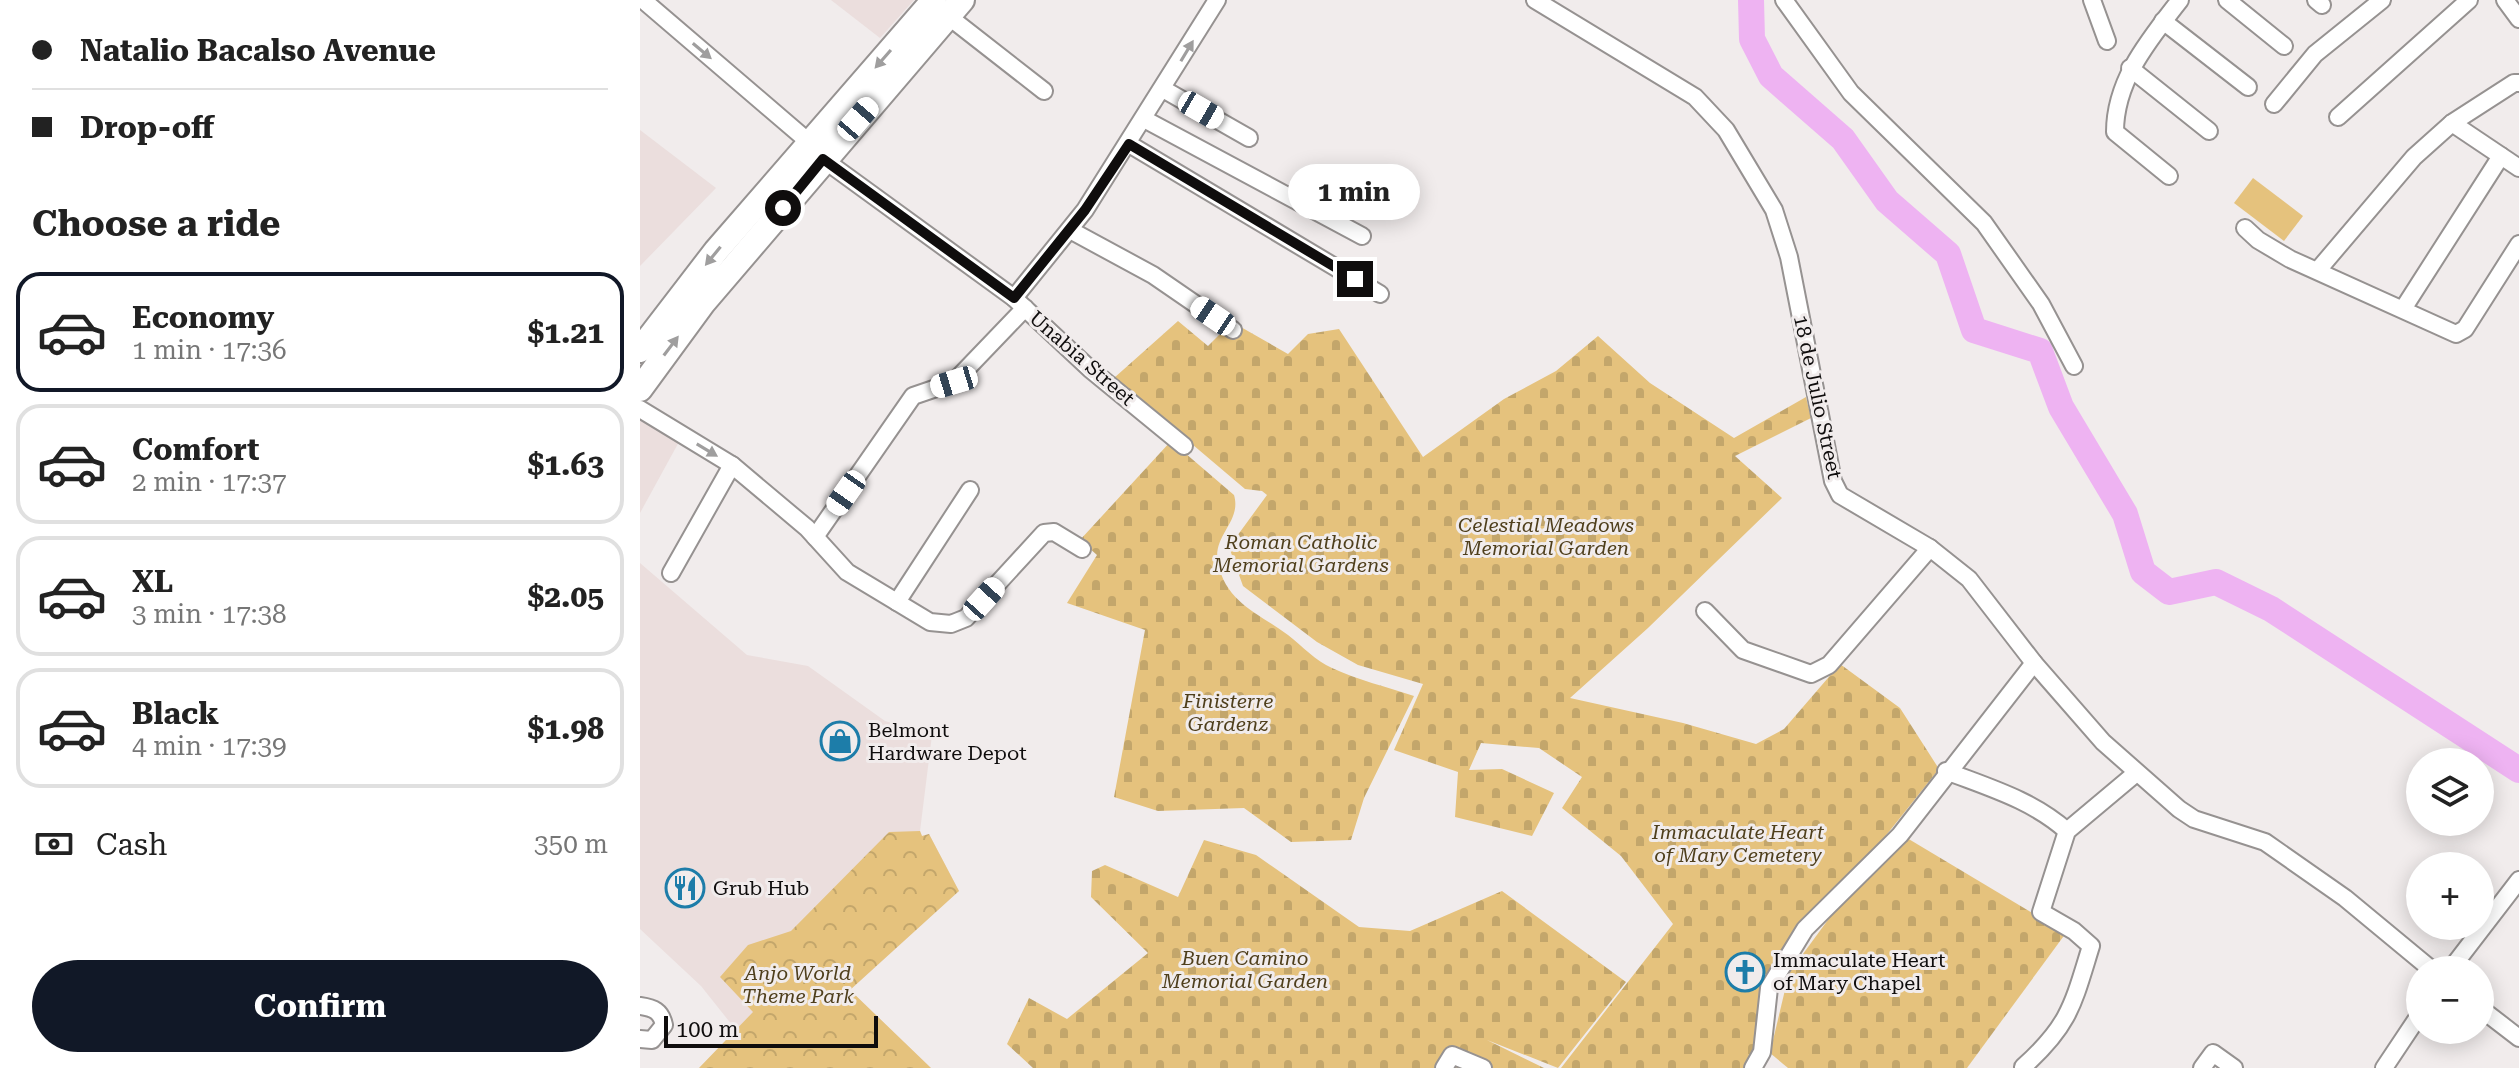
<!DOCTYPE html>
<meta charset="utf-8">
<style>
:root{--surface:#fff;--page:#f6f6f6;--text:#222;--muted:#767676;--line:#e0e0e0;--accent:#111827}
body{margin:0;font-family:"Roboto Serif",serif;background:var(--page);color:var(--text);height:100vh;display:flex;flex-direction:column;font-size:30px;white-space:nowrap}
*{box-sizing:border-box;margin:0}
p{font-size:26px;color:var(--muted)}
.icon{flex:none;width:44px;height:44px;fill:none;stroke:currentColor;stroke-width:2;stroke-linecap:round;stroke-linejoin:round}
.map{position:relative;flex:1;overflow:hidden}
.sheet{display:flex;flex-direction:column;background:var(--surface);width:640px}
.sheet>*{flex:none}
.guide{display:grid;align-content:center;height:176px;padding:0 32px;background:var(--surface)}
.buttons{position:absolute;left:1766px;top:748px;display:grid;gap:16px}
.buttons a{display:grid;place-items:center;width:88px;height:88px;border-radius:50%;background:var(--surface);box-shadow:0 4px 20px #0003;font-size:40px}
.scale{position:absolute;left:24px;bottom:20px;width:214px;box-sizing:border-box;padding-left:8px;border:4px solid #0f0d0d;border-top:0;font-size:22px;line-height:28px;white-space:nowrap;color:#0f0d0d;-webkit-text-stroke:6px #f1ecec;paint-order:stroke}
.end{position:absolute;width:36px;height:36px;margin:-18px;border:10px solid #0f0d0d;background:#fff;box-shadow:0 0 0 4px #fff}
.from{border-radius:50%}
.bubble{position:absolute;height:56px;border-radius:28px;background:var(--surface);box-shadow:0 4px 20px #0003;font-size:26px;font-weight:700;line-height:56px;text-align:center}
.car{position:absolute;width:24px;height:48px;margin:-24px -12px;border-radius:10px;box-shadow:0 0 6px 2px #0007;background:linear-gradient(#fff 24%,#345 0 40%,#fff 0 76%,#345 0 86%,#fff 0)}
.guide b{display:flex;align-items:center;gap:28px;height:76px;font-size:30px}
.guide b+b{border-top:2px solid var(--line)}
.guide i{width:20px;height:20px;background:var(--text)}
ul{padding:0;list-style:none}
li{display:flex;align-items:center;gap:24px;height:120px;margin:0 16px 12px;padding:0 16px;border:4px solid var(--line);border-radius:24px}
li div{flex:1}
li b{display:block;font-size:30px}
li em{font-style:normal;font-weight:700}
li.active{border-color:var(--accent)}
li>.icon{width:72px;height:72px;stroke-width:1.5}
h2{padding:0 32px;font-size:36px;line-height:96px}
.pay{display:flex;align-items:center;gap:20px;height:88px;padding:0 32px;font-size:30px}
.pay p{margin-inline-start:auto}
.action{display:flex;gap:16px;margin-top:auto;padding:16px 32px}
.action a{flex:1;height:92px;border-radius:48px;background:var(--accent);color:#fff;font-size:32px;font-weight:700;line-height:92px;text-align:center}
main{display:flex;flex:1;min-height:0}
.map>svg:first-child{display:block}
.built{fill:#ebdedd}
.grass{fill:#e5c27d}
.cemetery{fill:url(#cemetery-stones)}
.park{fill:url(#park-crowns)}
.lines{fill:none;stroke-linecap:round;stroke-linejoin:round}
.river{stroke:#eeb3f2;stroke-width:26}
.minor-casing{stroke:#969291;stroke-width:20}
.highway-casing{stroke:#969291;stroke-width:28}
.minor{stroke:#fff;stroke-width:16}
.highway{stroke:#fff;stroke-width:24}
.oneway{fill:#9f9e9e}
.route{stroke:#0f0d0d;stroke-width:10}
.labels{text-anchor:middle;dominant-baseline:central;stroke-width:6;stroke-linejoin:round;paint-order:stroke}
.street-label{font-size:20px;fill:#0f0d0d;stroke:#f1ecec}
.park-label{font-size:20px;font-style:italic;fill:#4f3f1c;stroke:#f1ecec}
.poi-label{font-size:20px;fill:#0f0d0d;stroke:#f1ecec;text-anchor:start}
</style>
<main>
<section class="sheet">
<div class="guide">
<b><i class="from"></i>Natalio Bacalso Avenue</b>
<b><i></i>Drop-off</b>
</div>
<h2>Choose a ride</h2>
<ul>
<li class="active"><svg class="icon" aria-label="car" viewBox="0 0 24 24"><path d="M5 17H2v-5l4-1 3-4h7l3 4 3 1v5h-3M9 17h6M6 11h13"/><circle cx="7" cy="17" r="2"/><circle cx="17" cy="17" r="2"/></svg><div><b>Economy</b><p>1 min · 17:36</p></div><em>$1.21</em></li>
<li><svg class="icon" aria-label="car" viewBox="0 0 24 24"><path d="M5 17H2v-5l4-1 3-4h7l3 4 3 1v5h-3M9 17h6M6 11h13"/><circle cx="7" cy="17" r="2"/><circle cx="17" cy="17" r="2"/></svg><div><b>Comfort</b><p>2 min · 17:37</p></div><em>$1.63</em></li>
<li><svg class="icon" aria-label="car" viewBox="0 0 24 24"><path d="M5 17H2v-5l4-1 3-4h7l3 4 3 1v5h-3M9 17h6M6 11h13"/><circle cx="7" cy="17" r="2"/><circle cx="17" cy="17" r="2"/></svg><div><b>XL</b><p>3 min · 17:38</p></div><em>$2.05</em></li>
<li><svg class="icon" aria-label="car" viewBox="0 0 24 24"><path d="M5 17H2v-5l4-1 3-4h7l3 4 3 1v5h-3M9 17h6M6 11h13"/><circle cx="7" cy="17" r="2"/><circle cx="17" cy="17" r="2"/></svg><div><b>Black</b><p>4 min · 17:39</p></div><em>$1.98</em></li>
</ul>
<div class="pay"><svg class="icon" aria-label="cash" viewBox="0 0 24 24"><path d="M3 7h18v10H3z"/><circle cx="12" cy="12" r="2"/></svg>Cash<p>350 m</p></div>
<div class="action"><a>Confirm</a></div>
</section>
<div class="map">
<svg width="1879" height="1068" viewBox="0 0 1879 1068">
<defs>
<pattern id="cemetery-stones" width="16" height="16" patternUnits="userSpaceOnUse" patternTransform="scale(2)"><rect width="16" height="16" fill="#e5c27d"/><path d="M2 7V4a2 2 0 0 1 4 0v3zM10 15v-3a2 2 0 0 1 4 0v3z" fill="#c3a66b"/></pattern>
<pattern id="park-crowns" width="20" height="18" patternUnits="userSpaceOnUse" patternTransform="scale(2)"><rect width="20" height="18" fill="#e5c27d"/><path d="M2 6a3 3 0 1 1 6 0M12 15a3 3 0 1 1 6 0" fill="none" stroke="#c3a66b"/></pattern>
</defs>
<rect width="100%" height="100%" fill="#f1ecec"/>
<g class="built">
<path d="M191,0H274L240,38Z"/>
<path d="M0,130L76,188L0,266Z"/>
<path d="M0,416L40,440L0,513Z"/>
<path d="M0,563L107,655L168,666L245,721L292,735L280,831L282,836L289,834L319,891L210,990L291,1068H59L96,1030L61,986L0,929Z"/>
</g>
<path class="grass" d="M1613,178L1663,216L1644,241L1594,203Z"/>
<g class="cemetery">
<path d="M538,321L568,346L592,322L648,354L668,334L699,329L783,457L864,399L916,371L958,336L1010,383L1094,438L1166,397L1171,418L1095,456L1142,498L1008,628L930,698L1043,723L1116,744L1144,729L1200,664L1260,708L1299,769L1228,858L1180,901L1124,989L1119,1050L1109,1068H921L1033,924L981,856L922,808L942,777L899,748L841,743L829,770L862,769L914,793L892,836L815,817L818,772L754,750L783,684L718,665L677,642L603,586L589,547L627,495L622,491L605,489L474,378Z"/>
<path d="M531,441L594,495C602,522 572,535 578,563C586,603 620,614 648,635C662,646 676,661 692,668C718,680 747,687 774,696L724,798L711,840L651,842L604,808L518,811L474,797L505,630L427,603L457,555L440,540Z"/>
<path d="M1267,838L1426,933L1327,1068H1148L1130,1053L1149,973L1204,898Z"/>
<path d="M564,840L616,855L719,927L770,931L862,891L986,982L918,1068L847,1040L904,1068H393L367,1044L389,998L427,1019L508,953L451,897L452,871L465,865L538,897Z"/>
</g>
<path class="park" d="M280,831L282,836L289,834L319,891L210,990L291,1068H59L113,1012L80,977L108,945L151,931L249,832Z"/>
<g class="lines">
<path class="river" d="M1111,0L1112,39L1131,76L1203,139L1247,201L1308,254L1334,330L1400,351L1421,407L1485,514L1503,572L1529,592L1576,582L1631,609L1879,770"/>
<defs>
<g id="minor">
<path d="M3,0L170,143"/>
<path d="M895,0L1055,97L1086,130L1134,210L1149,257L1193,481L1200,495L1290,548L1329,579L1394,663L1463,742L1539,809L1554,819L1625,842L1705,898L1792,970"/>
<path d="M1144,0L1211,93L1344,223L1401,304L1434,366"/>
<path d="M1452,0L1467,41"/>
<path d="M1587,0L1644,46"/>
<path d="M1676,0L1682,5"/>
<path d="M1865,0L1879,19"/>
<path d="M308,16L404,91"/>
<path d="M1523,21L1608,87"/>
<path d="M1490,68L1569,131"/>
<path d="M523,89L609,138"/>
<path d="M1634,104L1675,54L1742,0"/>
<path d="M1698,117L1829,0"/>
<path d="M504,119L722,236"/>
<path d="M1812,123L1879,168"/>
<path d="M489,144L740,294"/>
<path d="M183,159L374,298L450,369L544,446"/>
<path d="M1529,176L1475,132C1475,80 1509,40 1540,0"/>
<path d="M1605,228L1618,240L1650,259L1816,334L1825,329L1879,244"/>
<path d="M430,230L513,275L593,330"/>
<path d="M1678,270L1774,157L1812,123L1874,83H1879"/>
<path d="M374,298L445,210L577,0"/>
<path d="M1763,309L1861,156"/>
<path d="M0,409L92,465L167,528L207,572L290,622L311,624L326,618L404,533L414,532L442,549"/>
<path d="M175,537L273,396L314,382L385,308"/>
<path d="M31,573L92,465"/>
<path d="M257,602L330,490"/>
<path d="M1065,611L1103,650L1171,674L1189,665L1290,548"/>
<path d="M1306,771C1350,788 1392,800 1427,831"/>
<path d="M1810,970L1879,880"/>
<path d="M0,1006C14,1008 21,1011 24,1025L12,1040L0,1039"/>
<path d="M1840,1008L1879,1038"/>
<path d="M1383,1067C1430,1025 1433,1004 1451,946L1434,931L1401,912L1427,831L1495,774"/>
<path d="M804,1068L812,1055L843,1068"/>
<path d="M1113,1068L1122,1052L1129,988L1165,929L1260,835L1394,663"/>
<path d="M1562,1068L1573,1053L1594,1068"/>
<path d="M1744,1068L1780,1014"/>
</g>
<g id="highway">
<path d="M0,350L76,251L294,0"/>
<path d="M0,389L63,303L322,0"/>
</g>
</defs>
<use href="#minor" class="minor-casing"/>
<use href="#highway" class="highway-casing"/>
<use href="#minor" class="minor"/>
<use href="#highway" class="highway"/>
</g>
<defs><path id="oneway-solid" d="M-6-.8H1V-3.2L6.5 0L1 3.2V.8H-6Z" transform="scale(2)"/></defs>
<g class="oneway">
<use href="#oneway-solid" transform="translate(62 51) rotate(40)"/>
<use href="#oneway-solid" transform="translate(547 51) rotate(-59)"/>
<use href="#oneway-solid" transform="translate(243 59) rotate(131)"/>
<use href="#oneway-solid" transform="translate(73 256) rotate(129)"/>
<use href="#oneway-solid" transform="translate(31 346) rotate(-53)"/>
<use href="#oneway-solid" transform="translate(67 450) rotate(31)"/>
</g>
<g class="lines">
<path class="route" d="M143,208L183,159L374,298L445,210L489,144L715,279"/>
</g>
<defs>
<symbol id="shop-ring" viewBox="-11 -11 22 22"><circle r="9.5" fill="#f1ecec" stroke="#1d7da9" stroke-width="1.5"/><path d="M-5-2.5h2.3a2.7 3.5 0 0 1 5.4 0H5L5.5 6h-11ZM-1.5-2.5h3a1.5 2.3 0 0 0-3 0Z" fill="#1d7da9"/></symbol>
<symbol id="restaurant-ring" viewBox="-11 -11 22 22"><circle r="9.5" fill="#f1ecec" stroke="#1d7da9" stroke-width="1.5"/><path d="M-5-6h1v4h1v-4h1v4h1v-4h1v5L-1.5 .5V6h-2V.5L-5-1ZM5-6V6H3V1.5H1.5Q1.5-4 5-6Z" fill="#1d7da9"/></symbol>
<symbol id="church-ring" viewBox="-11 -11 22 22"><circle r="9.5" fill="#f1ecec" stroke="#1d7da9" stroke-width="1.5"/><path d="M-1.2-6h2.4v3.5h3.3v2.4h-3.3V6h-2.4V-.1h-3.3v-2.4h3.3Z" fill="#1d7da9"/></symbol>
</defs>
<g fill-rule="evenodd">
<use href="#shop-ring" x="178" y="719" width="44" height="44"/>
<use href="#restaurant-ring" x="23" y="866" width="44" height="44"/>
<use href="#church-ring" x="1083" y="950" width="44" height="44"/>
</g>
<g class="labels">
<g class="street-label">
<text transform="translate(442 358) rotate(41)">Unabia Street</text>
<text transform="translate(1178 397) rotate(78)">18 de Julio Street</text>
</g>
<g class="park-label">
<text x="906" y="525">Celestial Meadows<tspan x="906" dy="23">Memorial Garden</tspan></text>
<text x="661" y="542">Roman Catholic<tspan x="661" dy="23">Memorial Gardens</tspan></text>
<text x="588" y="701">Finisterre<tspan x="588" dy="23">Gardenz</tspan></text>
<text x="1098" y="832">Immaculate Heart<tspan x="1098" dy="23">of Mary Cemetery</tspan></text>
<text x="605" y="958">Buen Camino<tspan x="605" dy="23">Memorial Garden</tspan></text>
<text x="158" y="973">Anjo World<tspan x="158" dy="23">Theme Park</tspan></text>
</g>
<g class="poi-label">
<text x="228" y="730">Belmont<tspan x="228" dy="23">Hardware Depot</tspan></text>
<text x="73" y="888">Grub Hub</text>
<text x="1133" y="960">Immaculate Heart<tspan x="1133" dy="23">of Mary Chapel</tspan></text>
</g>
</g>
</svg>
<div class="buttons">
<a><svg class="icon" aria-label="layers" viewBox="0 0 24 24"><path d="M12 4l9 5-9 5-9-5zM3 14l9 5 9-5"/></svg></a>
<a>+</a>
<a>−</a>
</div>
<div class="scale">100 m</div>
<i class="end from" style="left:143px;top:208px"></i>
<i class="end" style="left:715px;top:279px"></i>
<div class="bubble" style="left:648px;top:164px;width:132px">1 min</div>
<i class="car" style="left:561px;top:110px;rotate:120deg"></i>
<i class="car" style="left:218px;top:119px;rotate:41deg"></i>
<i class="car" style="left:573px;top:316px;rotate:304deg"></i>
<i class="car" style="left:314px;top:382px;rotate:253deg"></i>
<i class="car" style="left:206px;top:493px;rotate:215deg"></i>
<i class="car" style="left:344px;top:599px;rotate:42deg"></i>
</div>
</main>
